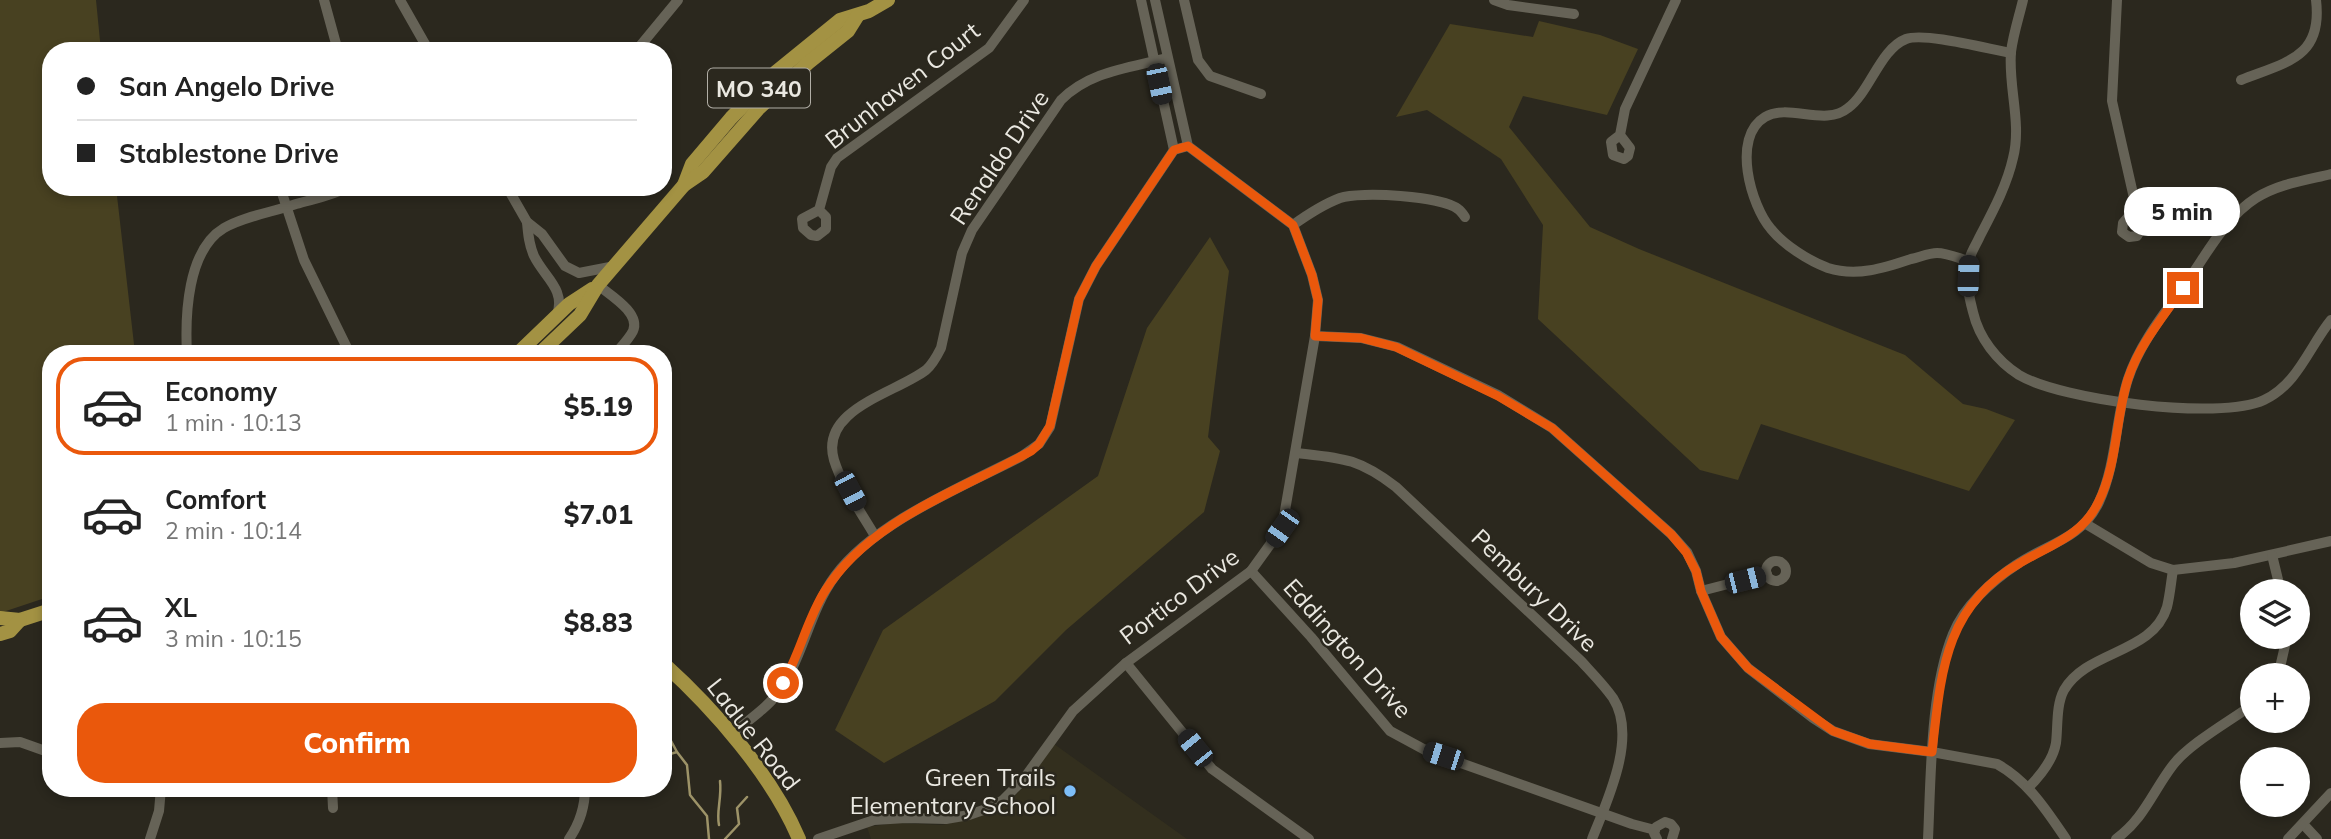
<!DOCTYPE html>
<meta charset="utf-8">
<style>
:root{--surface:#fff;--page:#f6f6f6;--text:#222;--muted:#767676;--line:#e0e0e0;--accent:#ea580c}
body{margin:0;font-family:Mulish,sans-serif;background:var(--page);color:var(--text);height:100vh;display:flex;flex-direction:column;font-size:26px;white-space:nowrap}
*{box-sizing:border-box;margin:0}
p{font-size:23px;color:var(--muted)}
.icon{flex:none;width:38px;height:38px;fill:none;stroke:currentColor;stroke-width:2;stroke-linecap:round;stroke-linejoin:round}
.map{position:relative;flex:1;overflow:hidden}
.sheet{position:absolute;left:42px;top:345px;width:630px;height:452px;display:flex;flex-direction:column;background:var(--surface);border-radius:28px;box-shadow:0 4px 10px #0003}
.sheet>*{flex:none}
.guide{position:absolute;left:42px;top:42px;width:630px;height:154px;border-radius:28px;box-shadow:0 4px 10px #0003;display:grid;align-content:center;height:154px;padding:0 35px;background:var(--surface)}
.tools{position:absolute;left:2240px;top:579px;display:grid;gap:14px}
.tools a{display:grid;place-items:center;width:70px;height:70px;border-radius:50%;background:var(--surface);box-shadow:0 4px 10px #0003;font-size:35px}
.end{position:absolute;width:32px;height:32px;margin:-16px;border:9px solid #ea580c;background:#fff;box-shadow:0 0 0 4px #fff}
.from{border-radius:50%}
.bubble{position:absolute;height:49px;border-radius:24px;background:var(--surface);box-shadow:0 4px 10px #0003;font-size:23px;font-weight:800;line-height:49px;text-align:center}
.car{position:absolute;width:21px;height:42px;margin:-21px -10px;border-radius:9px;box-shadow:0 0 5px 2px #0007;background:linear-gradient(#222 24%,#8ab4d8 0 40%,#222 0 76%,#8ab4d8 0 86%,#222 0)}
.guide b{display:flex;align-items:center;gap:24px;height:66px;font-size:26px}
.guide b+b{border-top:2px solid var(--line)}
.guide i{width:18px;height:18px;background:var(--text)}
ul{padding:12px 0 0;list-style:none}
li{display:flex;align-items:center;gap:21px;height:98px;margin:0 14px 10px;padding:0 21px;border:4px solid transparent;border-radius:28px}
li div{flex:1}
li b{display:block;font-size:26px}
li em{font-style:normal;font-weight:800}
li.current{border-color:var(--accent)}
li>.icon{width:63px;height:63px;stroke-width:1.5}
.cta{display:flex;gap:14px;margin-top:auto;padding:14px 35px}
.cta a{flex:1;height:80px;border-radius:28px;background:var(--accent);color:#fff;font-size:28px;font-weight:800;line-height:80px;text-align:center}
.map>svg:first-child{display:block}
.built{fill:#332f1e}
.green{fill:#484121}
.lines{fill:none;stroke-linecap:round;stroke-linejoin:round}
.stream{stroke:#9d9368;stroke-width:2.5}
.minor{stroke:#666357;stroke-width:10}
.major{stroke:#a39243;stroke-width:14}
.route{stroke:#ea580c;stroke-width:9}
.poi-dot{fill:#7dbef9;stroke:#2b281e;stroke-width:2.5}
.labels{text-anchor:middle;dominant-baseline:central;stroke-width:5;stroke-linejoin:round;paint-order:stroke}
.shield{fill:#2b281e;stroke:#b1aea6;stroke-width:2}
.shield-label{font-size:23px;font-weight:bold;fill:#eae8e1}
.street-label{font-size:24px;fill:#eae8e1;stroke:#2b281e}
.poi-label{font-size:24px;fill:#eae8e1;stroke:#2b281e;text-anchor:end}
</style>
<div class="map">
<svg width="2331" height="839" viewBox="0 0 2331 839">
<rect width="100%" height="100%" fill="#2b281e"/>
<path class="built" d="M1054,744L1187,839H871L867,827L895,823L942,825L975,818L999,808L1012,799L1026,784Z"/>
<g class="green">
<path d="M0,0H96L101,51H51V187H116L135,353L51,354V596L0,613Z"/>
<path d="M1539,21L1600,35L1638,49L1607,115L1523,96L1509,127L1590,227L1639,249L1905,355L1963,404L1986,409L2015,420L1969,491L1761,424L1738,480L1700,470L1538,319L1543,225L1501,159L1427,110L1396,117L1450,24L1533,37Z"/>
<path d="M1210,237L1229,271L1208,437L1220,451L1204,512L1066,630L995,701L884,763L835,730L883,630L1098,476L1147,328Z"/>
</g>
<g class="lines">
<g class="stream">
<path d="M663,716L670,739L677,752"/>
<path d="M663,741L670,754L677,752L687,765L690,795L707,816L709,839"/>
<path d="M719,825C716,812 722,798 720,781"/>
<path d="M725,839L739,824L737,808L747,797"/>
</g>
<g class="minor">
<path d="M324,0L338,51"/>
<path d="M400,0L429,51"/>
<path d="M1141,0L1174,150"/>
<path d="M1184,0L1198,60L1210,76L1261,94"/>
<path d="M1494,0L1508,5L1574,14"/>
<path d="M2023,0C2019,17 2013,35 2011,52C2008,87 2022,123 2013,158C2007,185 1993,211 1980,236C1977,243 1971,252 1969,260C1964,276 1969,297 1973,312C1979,338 1997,361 2019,375C2061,400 2219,421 2264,400C2298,384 2309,347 2331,320"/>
<path d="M2117,0L2112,101L2141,229L2137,236L2129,237L2122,232L2123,223L2136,208"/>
<path d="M636,51L678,0"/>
<path d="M2241,80C2286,62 2323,58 2316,0"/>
<path d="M1620,135L1630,148L1628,156L1624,159L1613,155L1611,142L1620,135L1625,109L1676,0"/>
<path d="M280,187L304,260L350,354"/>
<path d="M507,187L527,222L542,234L565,266L579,273L615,266"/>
<path d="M819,210L826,217V229L817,236L811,235L803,228L802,219L819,210L831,167L837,158L989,48L1024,0"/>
<path d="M527,222C528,234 529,245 534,256C544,277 566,289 557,315"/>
<path d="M1293,225C1307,215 1324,204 1340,198C1360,191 1442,196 1458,209C1461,211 1463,214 1465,217"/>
<path d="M1968,261C1958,258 1947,253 1937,253C1929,253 1920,257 1911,259C1884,268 1857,277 1828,268C1809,261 1784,245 1771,229C1751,206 1731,137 1765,117C1789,103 1825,127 1848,108C1870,92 1880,49 1906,39C1925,32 1988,49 2011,53"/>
<path d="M598,285C610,295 641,313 633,331C629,339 621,347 615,354"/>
<path d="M1315,336L1361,338L1397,347L1498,395L1552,428L1671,534L1687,552L1696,571L1701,591L1721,637L1748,668L1813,718L1833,731L1869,744L1932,752L1997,764C2028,781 2047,811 2066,839"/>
<path d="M187,354C185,316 187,250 224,228C245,216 273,212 296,204C313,199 331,196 348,187"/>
<path d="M1297,453C1342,458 1358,458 1396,487L1581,661C1592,673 1604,685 1613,698C1638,737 1607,801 1592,839"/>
<path d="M2086,524L2151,563L2173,570L2234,563L2331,541"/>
<path d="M875,536C861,512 842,486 834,460C819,409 896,393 926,370C933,364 937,356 941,348L962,253L972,230L1061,100C1090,71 1129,68 1167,58"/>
<path d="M2272,555L2281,592"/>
<circle cx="1776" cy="571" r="10"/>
<path d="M1251,571L1311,637L1390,731L1427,751L1632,824L1655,830"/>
<path d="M1701,591L1767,574"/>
<path d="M1126,663L1212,769L1309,839"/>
<path d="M2278,676L2287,637"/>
<path d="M731,734C745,723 760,713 772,700C803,664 807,614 835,576C875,522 962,487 1022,456L1039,444L1050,427L1079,299L1096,266L1174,150L1188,146"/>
<path d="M0,743L20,742L51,753"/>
<path d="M332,788L333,808"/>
<path d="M2028,788C2040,776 2053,761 2056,743C2058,726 2056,705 2064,690C2087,650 2153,654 2167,607C2170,595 2171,582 2173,570"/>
<path d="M2303,824L2317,839"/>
<path d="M150,839L159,811L161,788"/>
<path d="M569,839C580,823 585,807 585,788"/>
<path d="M818,839L874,820L906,818L946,819L969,815L989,808L1003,800L1023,780L1073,711L1126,663L1251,571L1282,528L1315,336L1318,300L1312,275L1293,225L1188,146L1155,0"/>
<path d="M1657,839L1654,833L1656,827L1665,822L1671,824L1675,829L1672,839"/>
<path d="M1928,839C1931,778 1930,690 1953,634C1964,606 1992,581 2016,565C2048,543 2081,540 2099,502C2117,463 2115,419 2128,379C2140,342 2167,310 2189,279C2208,252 2226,217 2256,198C2278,184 2306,180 2331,174"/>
<path d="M2116,839C2144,819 2153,791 2173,765C2189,744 2230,721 2252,705"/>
<path d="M2288,839L2331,793"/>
</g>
<g class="major">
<path d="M684,185L692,164L731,118L776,72L840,20L869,11L888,0"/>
<path d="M517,354L569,304L592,289"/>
<path d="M539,354L580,315L598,285L684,185L703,172L759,108L808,63L848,31L858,15"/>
<path d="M0,618L20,620L51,610"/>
<path d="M0,634L10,631L20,620"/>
<path d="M663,663C714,709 772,775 799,839"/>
</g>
</g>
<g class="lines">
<path class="route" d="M783,683C800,654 807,619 825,591C869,520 961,490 1031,451L1039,444L1050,426L1079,299L1096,266L1174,150L1188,146L1293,225L1312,275L1318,300L1315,336L1361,338L1396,347L1498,396L1552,428L1671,534L1686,552L1696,571L1701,591L1721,637L1748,668L1833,731L1870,744L1932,752C1941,674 1944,606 2020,563C2050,545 2082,536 2098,503C2118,464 2115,419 2128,379C2139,345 2163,317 2183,288"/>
</g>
<circle class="poi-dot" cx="1070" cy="791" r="7"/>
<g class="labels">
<rect class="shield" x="708" y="68.5" width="102" height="39" rx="5"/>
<g class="shield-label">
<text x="759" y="88">MO 340</text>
</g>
<g class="street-label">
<text transform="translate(902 85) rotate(-38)">Brunhaven Court</text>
<text transform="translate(999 157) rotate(-56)">Renaldo Drive</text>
<text transform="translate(1535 590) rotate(44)">Pembury Drive</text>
<text transform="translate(1179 596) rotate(-37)">Portico Drive</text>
<text transform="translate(1348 648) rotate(48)">Eddington Drive</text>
<text transform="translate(754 734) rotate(52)">Ladue Road</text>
</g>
<g class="poi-label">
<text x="1056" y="777">Green Trails<tspan x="1056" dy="28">Elementary School</tspan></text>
</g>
</g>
</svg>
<div class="tools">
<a><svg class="icon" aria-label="layers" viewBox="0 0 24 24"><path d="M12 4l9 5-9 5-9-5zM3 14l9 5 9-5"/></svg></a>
<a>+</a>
<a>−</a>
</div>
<i class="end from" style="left:783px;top:683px"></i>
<i class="end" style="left:2183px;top:288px"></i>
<div class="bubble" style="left:2124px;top:187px;width:116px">5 min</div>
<i class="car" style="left:1159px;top:84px;rotate:168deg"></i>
<i class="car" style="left:1968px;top:276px;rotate:2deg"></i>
<i class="car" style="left:850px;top:491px;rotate:152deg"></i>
<i class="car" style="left:1282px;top:528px;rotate:215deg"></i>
<i class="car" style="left:1745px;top:580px;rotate:76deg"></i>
<i class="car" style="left:1195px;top:748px;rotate:321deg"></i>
<i class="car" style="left:1443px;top:756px;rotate:288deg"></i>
<div class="guide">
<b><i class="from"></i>San Angelo Drive</b>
<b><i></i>Stablestone Drive</b>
</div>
<section class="sheet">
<ul>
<li class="current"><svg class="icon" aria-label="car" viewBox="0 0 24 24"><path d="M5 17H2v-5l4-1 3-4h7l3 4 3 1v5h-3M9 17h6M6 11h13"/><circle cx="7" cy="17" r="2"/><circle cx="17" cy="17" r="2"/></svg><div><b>Economy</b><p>1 min · 10:13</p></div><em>$5.19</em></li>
<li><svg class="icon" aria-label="car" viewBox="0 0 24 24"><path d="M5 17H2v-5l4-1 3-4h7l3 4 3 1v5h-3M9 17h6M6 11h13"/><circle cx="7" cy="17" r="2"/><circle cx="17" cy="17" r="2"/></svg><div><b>Comfort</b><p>2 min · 10:14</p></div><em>$7.01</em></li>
<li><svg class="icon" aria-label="car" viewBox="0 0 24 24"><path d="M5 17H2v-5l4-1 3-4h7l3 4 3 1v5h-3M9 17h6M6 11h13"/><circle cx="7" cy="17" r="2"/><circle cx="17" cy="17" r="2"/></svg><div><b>XL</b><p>3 min · 10:15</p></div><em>$8.83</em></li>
</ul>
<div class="cta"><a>Confirm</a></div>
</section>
</div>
